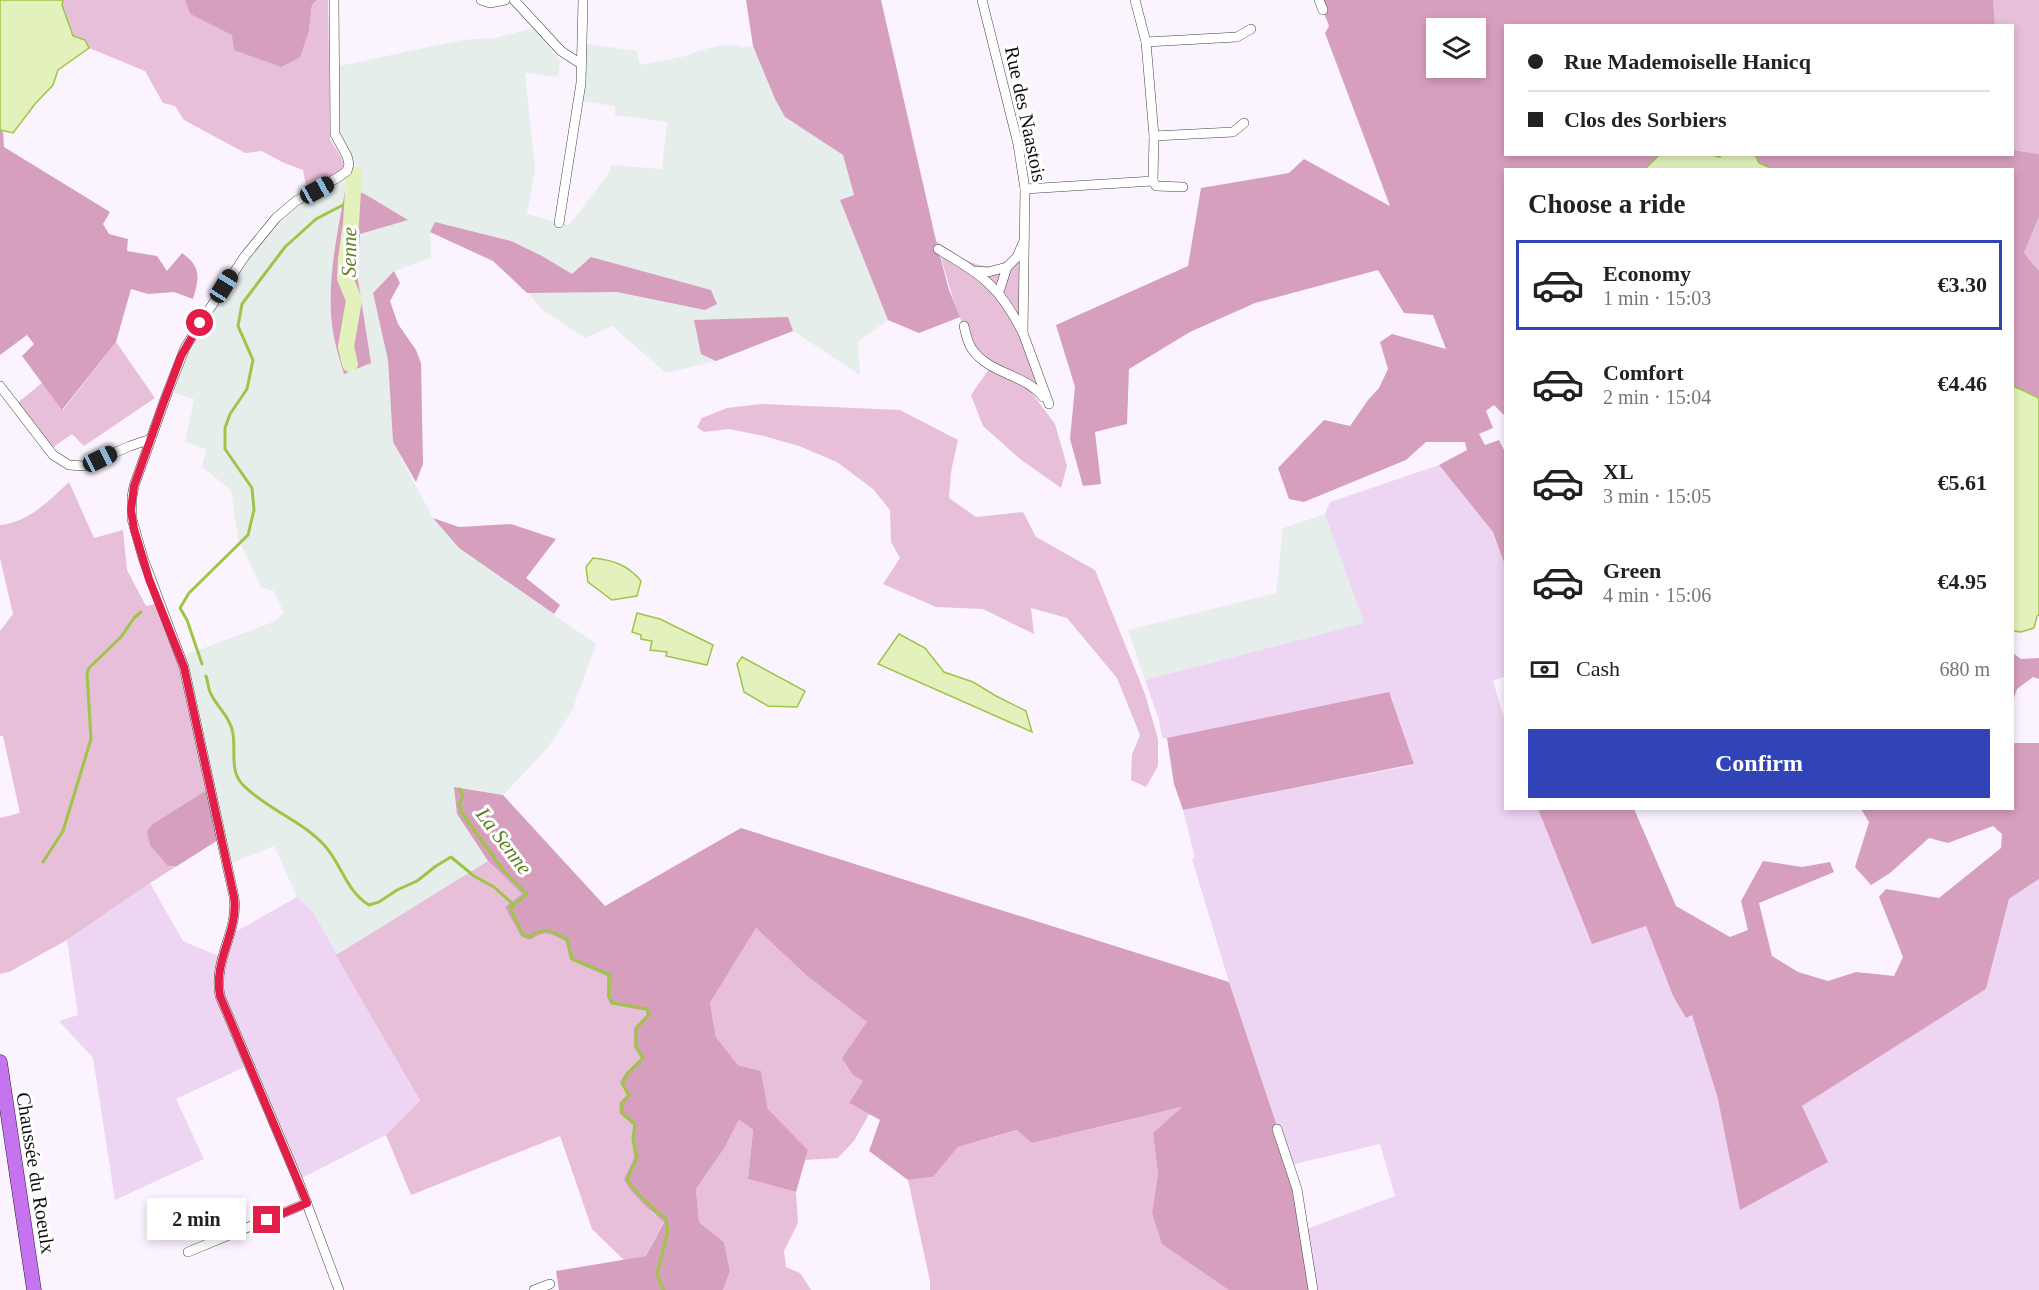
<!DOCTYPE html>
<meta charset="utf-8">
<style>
:root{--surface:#fff;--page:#f6f6f6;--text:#222;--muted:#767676;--line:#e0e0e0;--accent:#3044b8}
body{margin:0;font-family:"Times New Roman",serif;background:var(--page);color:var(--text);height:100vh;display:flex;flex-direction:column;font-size:22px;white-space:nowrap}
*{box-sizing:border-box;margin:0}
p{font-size:20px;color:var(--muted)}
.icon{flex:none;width:33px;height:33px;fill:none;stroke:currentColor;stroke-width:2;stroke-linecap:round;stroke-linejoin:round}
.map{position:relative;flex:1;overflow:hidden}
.details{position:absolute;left:1504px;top:168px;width:510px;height:642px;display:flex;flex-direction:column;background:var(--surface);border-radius:0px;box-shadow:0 3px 9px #0003}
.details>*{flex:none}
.banner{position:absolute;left:1504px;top:24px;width:510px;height:132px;border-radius:0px;box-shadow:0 3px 9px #0003;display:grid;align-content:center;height:132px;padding:0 24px;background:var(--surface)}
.fabs{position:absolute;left:1426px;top:18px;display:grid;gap:12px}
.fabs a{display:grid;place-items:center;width:60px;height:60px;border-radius:0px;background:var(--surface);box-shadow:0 3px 9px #0003;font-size:30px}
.end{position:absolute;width:27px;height:27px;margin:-14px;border:8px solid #e11d48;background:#fff;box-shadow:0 0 0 3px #fff}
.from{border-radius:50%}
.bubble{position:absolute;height:42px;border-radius:0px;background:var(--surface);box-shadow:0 3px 9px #0003;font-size:20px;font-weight:800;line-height:42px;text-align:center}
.car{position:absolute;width:18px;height:36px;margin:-18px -9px;border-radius:8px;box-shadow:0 0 4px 2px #0007;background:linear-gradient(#222 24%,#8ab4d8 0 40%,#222 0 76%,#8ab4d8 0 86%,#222 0)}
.banner b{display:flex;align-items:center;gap:21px;height:57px;font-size:22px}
.banner b+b{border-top:2px solid var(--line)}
.banner i{width:15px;height:15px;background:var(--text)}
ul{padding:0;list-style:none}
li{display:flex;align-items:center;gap:18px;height:90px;margin:0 12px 9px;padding:0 12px;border:3px solid transparent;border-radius:0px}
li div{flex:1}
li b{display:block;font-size:22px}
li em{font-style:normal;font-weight:800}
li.active{border-color:var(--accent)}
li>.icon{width:54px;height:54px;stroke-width:1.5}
h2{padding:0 24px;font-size:27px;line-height:72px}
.pay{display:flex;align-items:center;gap:15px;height:66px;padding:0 24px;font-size:22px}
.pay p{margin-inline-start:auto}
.cta{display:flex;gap:12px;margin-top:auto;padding:12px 24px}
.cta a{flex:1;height:69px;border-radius:0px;background:var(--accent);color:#fff;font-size:24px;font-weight:800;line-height:69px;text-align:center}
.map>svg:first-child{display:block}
.industrial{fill:#e6eeec}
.farmland{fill:#eed5f3}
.green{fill:#e7bfd8}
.forest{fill:#d79fbe;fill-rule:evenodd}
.water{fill:#e3f2bc;stroke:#9fc548;stroke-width:1.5}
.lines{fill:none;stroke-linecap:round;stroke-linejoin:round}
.stream{stroke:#9fc548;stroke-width:3}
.river{stroke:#e3f2bc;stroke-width:16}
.minor-casing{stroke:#434343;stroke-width:10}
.primary-casing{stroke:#212121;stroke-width:15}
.minor{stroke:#fff;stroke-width:9}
.primary{stroke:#c573ef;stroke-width:14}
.route{stroke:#e11d48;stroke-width:8}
.labels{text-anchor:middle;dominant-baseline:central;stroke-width:6;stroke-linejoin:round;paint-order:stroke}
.street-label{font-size:20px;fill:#101010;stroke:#fff}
.water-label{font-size:21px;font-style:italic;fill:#5e7f1e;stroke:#fff}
</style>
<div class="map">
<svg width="2039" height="1290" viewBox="0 0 2039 1290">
<rect width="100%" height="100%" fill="#fbf4fe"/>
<g class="industrial">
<path d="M534,28L560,61L558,77L525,73L535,169L527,214L569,225L609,173L611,165L662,169L667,122L615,115V106L578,101L581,43L637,51L640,65L686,56L698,51L717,46L739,45L740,48L753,46L775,99L785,117L843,155L854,195L840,200L888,320L858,342L860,375L793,331L716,361L666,373L612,326L585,338L541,309L529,294L493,261L431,232V258L394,271L373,293L388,360L393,442L433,518L459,548L596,644L572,711L547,749L503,795L455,787L457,814L488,861L336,955L313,912L297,897L274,846L227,865L180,657L273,622L284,613L274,591L261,587L238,538L231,490L202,467L206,449L185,442L194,399L168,391L181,356L237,274L260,244L298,205L350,175L356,166L337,127L339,66L462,40L494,38Z"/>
<path d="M1325,514L1365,623L1145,680L1128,630L1276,593L1283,528Z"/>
</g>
<g class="farmland">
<path d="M1439,465L1493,532L1506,568V676L1493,681L1506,725V808L1538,809L1592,943L1646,926L1673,996L1686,1018L1692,1015L1718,1099L1802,1106L1986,989L2009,899L2039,879V1290H1313L1304,1230L1395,1196L1380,1144L1290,1165L1229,982L1192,859L1195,858L1183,810L1414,765L1162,738L1159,720L1145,680L1364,623L1325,514L1330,502Z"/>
<path d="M150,883L183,941L221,957L228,936L297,897L313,912L420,1102L386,1135L298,1180L249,1065L176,1099L204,1159L115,1200L93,1058L59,1021L78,1015L67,940Z"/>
</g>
<g class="green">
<path d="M63,0H185L190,14L233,35L309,31L312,5L317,0H328L330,139L342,159L344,168L335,176L307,191L303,170L282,162L262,151L245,153L184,120L175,106L163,103L145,71L89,48L85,40L73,36L62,5Z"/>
<path d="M1993,0H2039V154L2013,150V26L1995,25Z"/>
<path d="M2039,217V271L2024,253Z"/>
<path d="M936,241C956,254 980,275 1004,262C1012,257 1019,250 1027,245L1028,335L1047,395L1031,392L1055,424L1067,466L1061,488L1020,459L983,426L971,395L989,369L972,349L954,302Z"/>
<path d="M116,342L155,398L84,446L72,434L49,450L15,405L43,382L63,410Z"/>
<path d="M761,404L900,410L958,440L951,472L949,498L976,517L1023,512L1036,537L1095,570L1145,694L1158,739V766L1146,787L1131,780L1132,755L1140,735L1117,678L1067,618L1031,608L1034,634L983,609L936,607L883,584L900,558L891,542L890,510L873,489L837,462L799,446L764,436L729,429L704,432L697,427L702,418L727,408Z"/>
<path d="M69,482L94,538L123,530L127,570L146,606L158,603L180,657L221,838L150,883L67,940L9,972L0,974V818L20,813L3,736H0V631L13,614L0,558V525C29,522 49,501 69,482Z"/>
<path d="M488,861L522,894L530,940C546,930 548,933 565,941L570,960L608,976L607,997L610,1003L646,1011L641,1058L627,1071V1095L620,1114L633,1125C632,1141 639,1198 649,1209C652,1214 659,1218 664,1221L646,1256L624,1260L592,1229L560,1136L411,1195L386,1135L420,1101L336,955Z"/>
<path d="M756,928L806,975L868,1022L863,1081L849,1103L869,1114L854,1141L838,1158L805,1160L808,1150L768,1109L761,1071L738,1065L716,1037L710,1003Z"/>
<path d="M1183,1107L1153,1133L1158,1174L1152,1213L1229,1290H930V1281L908,1180L933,1177L958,1147L1018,1130L1032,1143Z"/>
<path d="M739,1118L753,1130L748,1179L796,1192L798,1223L784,1251L786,1267L800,1273L811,1290H723L730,1271L724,1242L699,1222L696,1189L725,1147Z"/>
</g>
<g class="forest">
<path d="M185,0H317L312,5L309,31L300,57L281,67L234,50L232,35L190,14Z"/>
<path d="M746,0H881L937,245L949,290L960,317L919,333L888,320L840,200L854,195L843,155L785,117L775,99L753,46Z"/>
<path d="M1319,0H1993L1995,25L1506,26V154L1660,155L1645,169L1506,170V417L1494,405L1486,411L1493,428L1479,434L1485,445L1499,440L1506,454V568L1493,532L1439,465L1467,450L1465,442H1426L1406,460L1304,502L1289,499L1278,468L1324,420L1350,426L1368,400L1379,388L1388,369L1380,342L1392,334L1446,349L1433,315L1404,313L1378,270L1255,303L1190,332L1129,369L1127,424L1095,432L1101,484L1083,486L1070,439L1075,387L1056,325L1188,266L1201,188L1289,173L1304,159L1390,206L1325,33L1329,26ZM1437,28H1476V68H1437Z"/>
<path d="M0,130L3,132L4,147L110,212L103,224L109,234L128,239L127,251L157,256L167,271L182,253C202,267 199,279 193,299L174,292L148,294L131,289L116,342L62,410L22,356L34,344L27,335L0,355Z"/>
<path d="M2013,150L2039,154V217L2024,253L2039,271V398L2013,386V170L1773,169L1759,163L1755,155L2013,154Z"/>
<path d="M345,191L363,193L408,220L360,234L357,273L371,363L344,374C339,358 334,341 332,325C327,281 337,234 345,191Z"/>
<path d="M435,222L511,241L542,256L572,274L591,257L711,290L717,304L705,310L617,292L527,293L493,261L430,232Z"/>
<path d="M394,271L400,283L390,301L398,324L416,350L421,363L423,464L416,482L393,442L388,360L373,293Z"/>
<path d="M788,317L793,331L716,361L701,354L694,320Z"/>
<path d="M433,518L459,527L511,524L556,539L526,578L560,605L554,614L459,548Z"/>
<path d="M2013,653L2021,659L2039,658V679L2033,677L2017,689L2013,701Z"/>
<path d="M1389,692L1414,764L1183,810L1174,784L1167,738Z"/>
<path d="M2013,743H2039V879L2009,899L1986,989L1802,1106L1828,1162L1740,1210L1718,1099L1692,1015L1686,1018L1673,996L1646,926L1592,944L1538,809H1634L1676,906L1730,937L1748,930L1741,901L1763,861L1802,867L1830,862L1834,872L1759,903L1772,956L1798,972L1828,981L1856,972L1894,976L1903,957L1879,897L1886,889L1939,898L2001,848L2002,834L1993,826L1948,843L1929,838L1890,873L1871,885L1855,867L1869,822L1861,809L2013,808Z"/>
<path d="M454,787L503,795L605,906L741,828L1229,982L1290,1165L1313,1290H1229L1162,1244L1152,1213L1158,1174L1153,1133L1182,1107L1032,1143L1017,1130L958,1147L933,1177L908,1180L869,1151L880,1120L849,1103L863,1081L853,1075L842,1058L867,1022L806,975L756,928L710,1003L716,1037L738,1065L761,1071L768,1109L808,1150L796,1192L748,1179L753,1130L739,1119L725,1147L696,1189L699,1222L724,1242L730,1271L723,1290H559L556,1271L646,1256L664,1222C648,1209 635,1197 624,1180L634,1158L632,1140L633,1125L620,1114L619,1103L627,1095L620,1082L627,1071L641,1058L634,1047V1028L646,1015V1011L610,1004L607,997V976L570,960L565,941C548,933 546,930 530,940L521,936L505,907L522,894L488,861L457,814Z"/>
<path d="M210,788L221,838L177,866H168L150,845L147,831L153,824Z"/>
</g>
<g class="water">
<path d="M0,0H63L62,5L73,36L85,40L89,48L58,70L53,85L35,104L13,133L0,130Z"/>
<path d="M1660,154H1708L1720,157V155H1755L1759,163L1773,169H1645Z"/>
<path d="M2013,386L2039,398V615L2037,616L2034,628L2021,632L2013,631Z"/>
<path d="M593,558C613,560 628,565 641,581L637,596L612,600L588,582L586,567Z"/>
<path d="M637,613L660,619L713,645L707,665L666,656L667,652L650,650L652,641L641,639V635L632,632Z"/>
<path d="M899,634L925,648L944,672L973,682L996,696L1026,711L1032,732L878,664Z"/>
<path d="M742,657L805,691L797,707L768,706L744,692L737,664Z"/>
</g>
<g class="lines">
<g class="stream">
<path d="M202,664L187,620L180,608L189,593L248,535L254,510L252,488L225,449V428L230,414L247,389L253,360L238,326L242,304L285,247L316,219L343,205L354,195"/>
<path d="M206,676C208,681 208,689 211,694C217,707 231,718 233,734C236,752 229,772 244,786C268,810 303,821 325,846C342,865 346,891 369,905L379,902L397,890L417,881L436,866L451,857L474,876L494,887L514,905"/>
<path d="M460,789L463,796L459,805L462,813L503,870L527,894L510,908L523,935L530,937C544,925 552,932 567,939L572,959L610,975L609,997L613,1003L647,1009L649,1015L636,1029V1047L643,1058L628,1073L622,1083L629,1095L622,1103V1113L635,1124L633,1139L637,1158L627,1179C637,1195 650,1207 666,1219L668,1230L657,1274L664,1290"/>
<path d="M43,862L63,831L91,739L87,673L89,668L121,637L134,618L141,612"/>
</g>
<path class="river" d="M350,364L346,347L354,300L345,278L346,259L351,224L354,174"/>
<defs>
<g id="minor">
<path d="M334,0L335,134L347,156L349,164L347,171L337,178L296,201L276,218L245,256L200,323L185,348L168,391L134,486L132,497V519L143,558L184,667L234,897C239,931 213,959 220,996L298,1180L339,1290"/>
<path d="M481,0L490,3L505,0"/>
<path d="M514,0L561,51L581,64"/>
<path d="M982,0L1018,144L1025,189L1023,333L1049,404"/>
<path d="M1319,0L1323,10"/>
<path d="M1146,42L1237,37L1251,29"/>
<path d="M1154,136L1233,132L1244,123"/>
<path d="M1153,181L1156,186L1183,187"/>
<path d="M1025,189L1153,181L1154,136L1146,42L1135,0"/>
<path d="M559,223L581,83L583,0"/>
<path d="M938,249C981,275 998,284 1022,331"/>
<path d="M976,271L988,272L1007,267"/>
<path d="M999,292L1007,267L1017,257L1023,243"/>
<path d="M964,326C966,334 967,342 972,349C989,374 1025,374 1043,397"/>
<path d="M0,386L53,455L69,465L84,466L130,446L151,439"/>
<path d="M1277,1129L1297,1189L1313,1290"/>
<path d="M188,1252L307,1203"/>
<path d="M534,1290L550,1284"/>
</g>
<path id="primary" d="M0,1062L34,1290"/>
</defs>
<use href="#minor" class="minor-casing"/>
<use href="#primary" class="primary-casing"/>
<use href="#minor" class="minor"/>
<use href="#primary" class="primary"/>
</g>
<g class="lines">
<path class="route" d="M200,323L181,356L163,404L134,486L131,510L134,529L149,579L184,667L234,897C239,932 213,959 220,996L307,1203L267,1220"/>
</g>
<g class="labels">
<g class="street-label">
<text transform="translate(1026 114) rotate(78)">Rue des Naastois</text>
<text transform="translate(36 1173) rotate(81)">Chaussée du Roeulx</text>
</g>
<g class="water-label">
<text transform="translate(349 252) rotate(-89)">Senne</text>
<text transform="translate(504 841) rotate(53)">La Senne</text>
</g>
</g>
</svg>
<div class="fabs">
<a><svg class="icon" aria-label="layers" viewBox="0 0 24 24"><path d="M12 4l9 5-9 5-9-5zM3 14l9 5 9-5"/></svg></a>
</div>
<i class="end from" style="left:200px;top:323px"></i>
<i class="end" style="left:267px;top:1220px"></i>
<div class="bubble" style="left:147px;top:1198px;width:99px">2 min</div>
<i class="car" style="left:317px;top:190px;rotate:61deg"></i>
<i class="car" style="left:224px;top:286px;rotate:32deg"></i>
<i class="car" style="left:100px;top:459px;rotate:64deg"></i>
<div class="banner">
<b><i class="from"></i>Rue Mademoiselle Hanicq</b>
<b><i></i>Clos des Sorbiers</b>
</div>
<section class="details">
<h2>Choose a ride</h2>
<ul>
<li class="active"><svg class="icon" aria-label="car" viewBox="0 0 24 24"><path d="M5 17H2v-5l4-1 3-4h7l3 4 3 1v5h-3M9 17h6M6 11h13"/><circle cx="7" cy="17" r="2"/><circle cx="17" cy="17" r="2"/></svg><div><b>Economy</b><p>1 min · 15:03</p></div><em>€3.30</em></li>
<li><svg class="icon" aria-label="car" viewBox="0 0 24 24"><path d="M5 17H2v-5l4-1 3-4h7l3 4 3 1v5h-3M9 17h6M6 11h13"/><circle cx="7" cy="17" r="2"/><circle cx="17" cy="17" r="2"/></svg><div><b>Comfort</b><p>2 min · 15:04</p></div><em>€4.46</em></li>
<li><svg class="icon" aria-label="car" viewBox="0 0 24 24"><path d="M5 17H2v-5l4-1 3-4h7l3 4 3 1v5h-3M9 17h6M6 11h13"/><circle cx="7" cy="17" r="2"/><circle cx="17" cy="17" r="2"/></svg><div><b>XL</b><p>3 min · 15:05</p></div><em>€5.61</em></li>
<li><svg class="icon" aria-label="car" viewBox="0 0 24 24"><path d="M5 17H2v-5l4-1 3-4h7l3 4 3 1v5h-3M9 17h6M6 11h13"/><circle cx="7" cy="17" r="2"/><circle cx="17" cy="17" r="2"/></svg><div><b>Green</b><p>4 min · 15:06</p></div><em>€4.95</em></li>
</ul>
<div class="pay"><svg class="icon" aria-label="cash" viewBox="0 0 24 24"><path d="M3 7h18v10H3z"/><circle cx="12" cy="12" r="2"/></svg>Cash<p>680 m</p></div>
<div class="cta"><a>Confirm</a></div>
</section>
</div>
